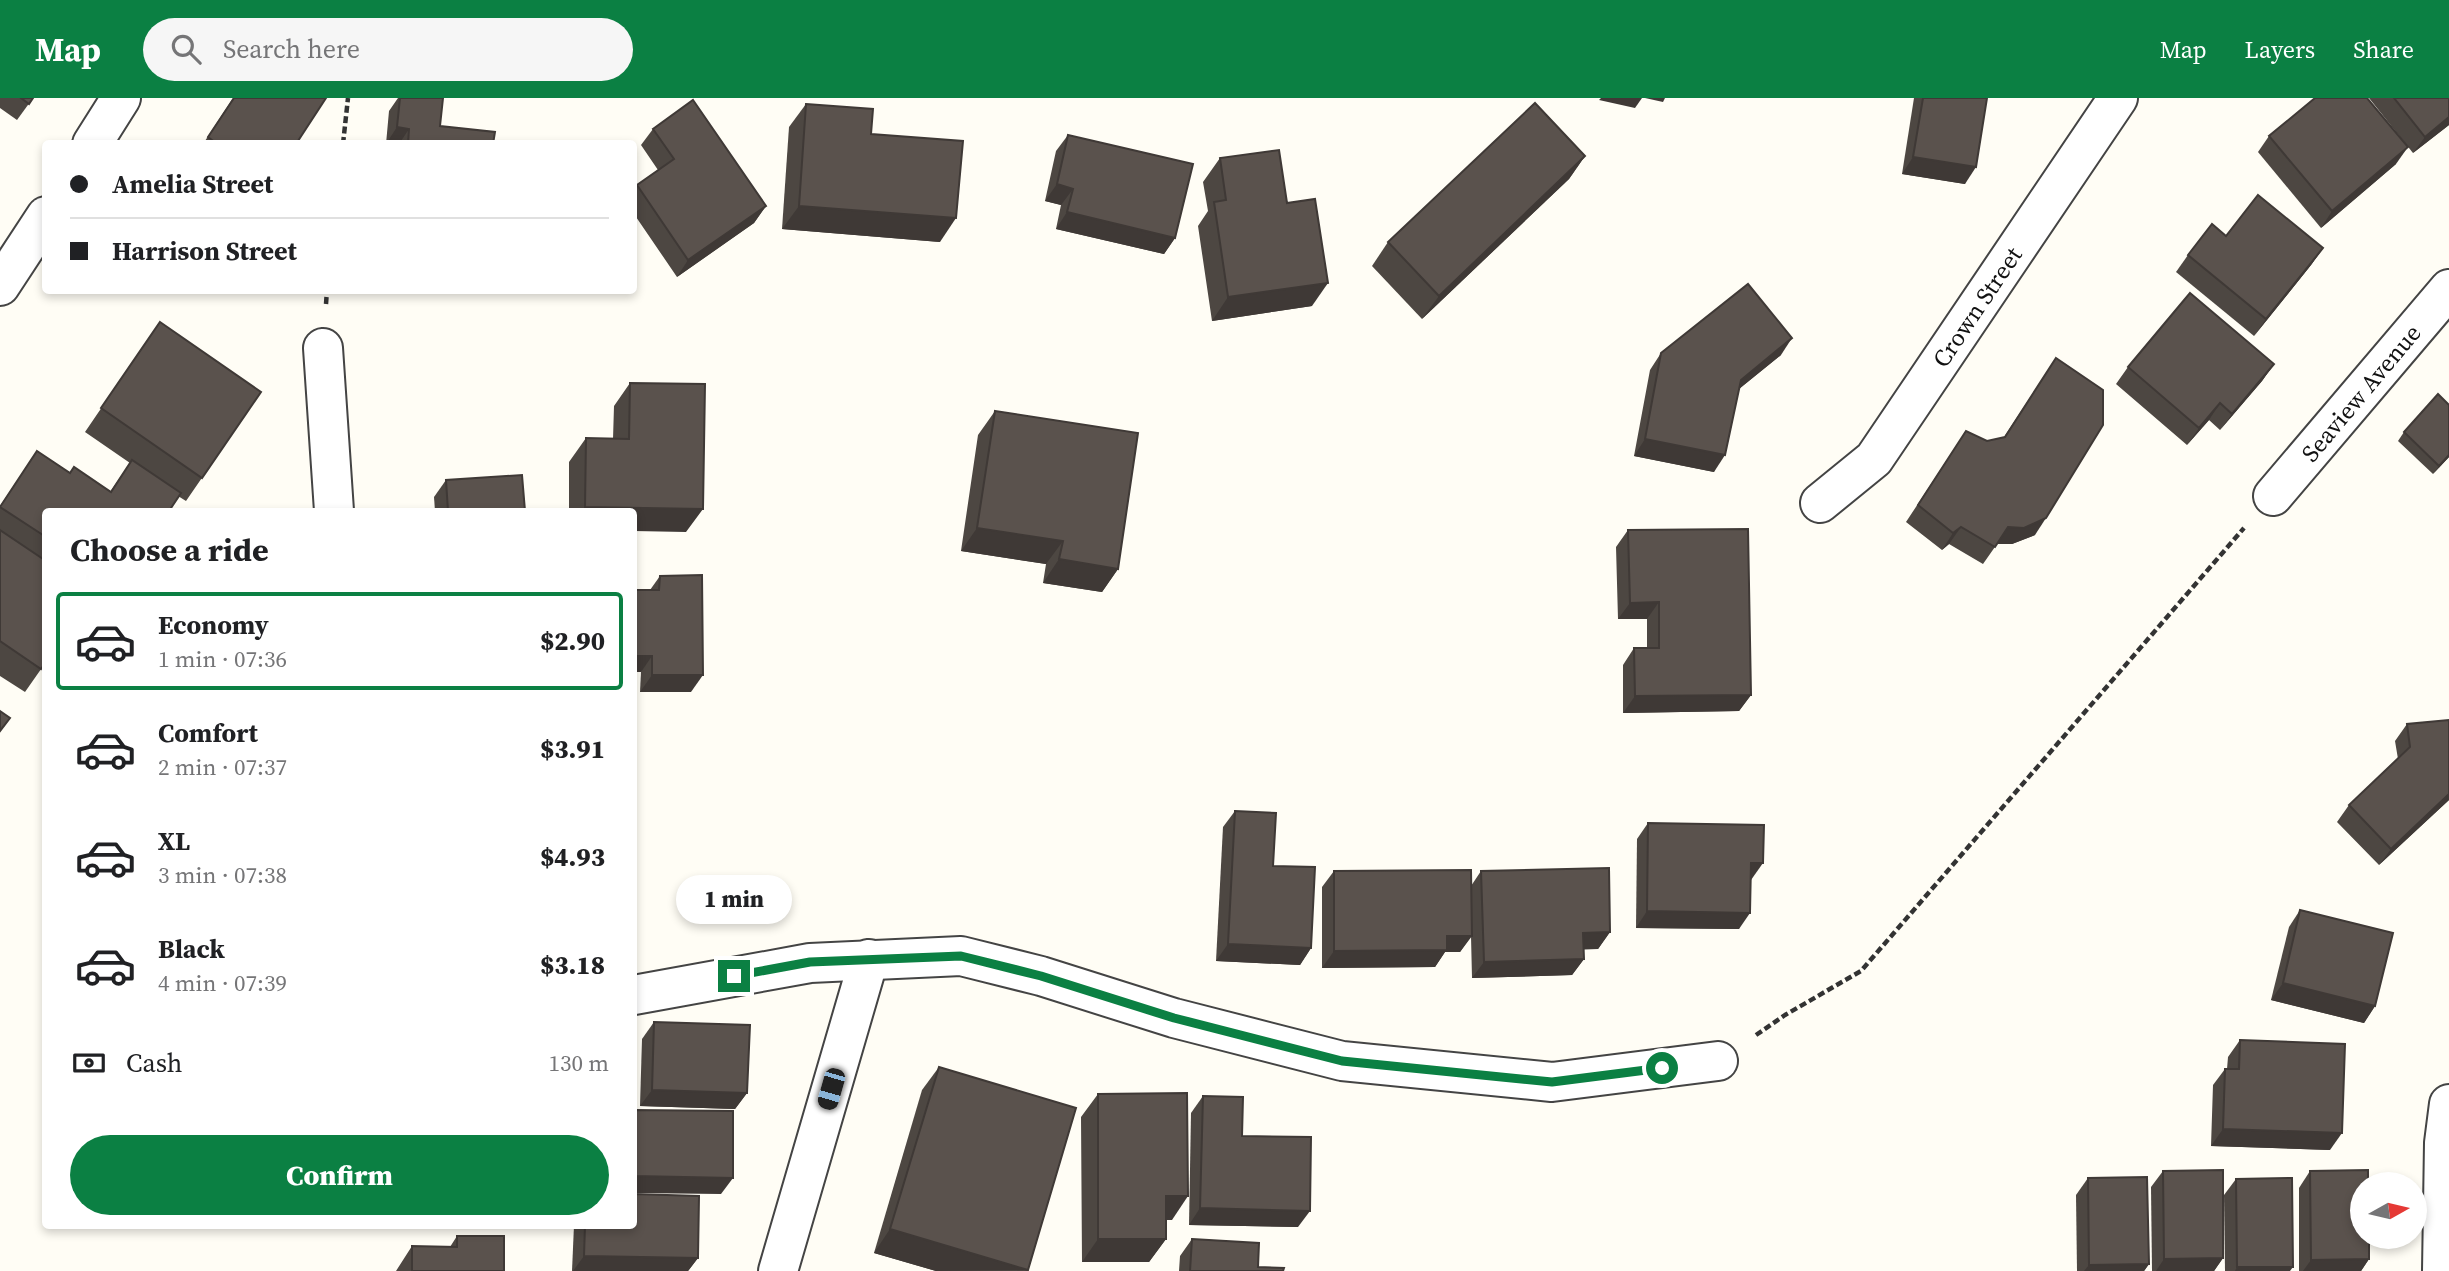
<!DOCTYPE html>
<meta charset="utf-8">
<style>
:root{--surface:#fff;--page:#f6f6f6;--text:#202124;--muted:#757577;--line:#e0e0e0;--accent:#0b8043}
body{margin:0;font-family:"Source Serif 4",serif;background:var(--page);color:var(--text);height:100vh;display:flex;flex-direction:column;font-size:26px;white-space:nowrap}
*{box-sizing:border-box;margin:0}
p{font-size:23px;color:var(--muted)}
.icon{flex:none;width:38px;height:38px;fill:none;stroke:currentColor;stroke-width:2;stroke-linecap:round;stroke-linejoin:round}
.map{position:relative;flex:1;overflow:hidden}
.panel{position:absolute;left:42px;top:410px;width:595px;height:721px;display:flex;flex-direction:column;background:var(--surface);border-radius:7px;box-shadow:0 4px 10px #0003}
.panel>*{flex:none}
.hud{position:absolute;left:42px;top:42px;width:595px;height:154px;border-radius:7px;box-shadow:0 4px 10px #0003;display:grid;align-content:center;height:154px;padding:0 28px;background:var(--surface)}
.needle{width:46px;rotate:82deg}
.buttons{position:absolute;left:2350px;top:1074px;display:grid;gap:14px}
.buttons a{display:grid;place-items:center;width:77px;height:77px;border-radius:50%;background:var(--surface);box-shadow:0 4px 10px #0003;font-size:35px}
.end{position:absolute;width:32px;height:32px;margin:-16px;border:9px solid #0b8043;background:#fff;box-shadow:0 0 0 4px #fff}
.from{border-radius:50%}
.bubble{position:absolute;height:49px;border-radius:24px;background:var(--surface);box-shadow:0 4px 10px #0003;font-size:23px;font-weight:800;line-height:49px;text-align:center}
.car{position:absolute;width:21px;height:42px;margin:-21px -10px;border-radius:9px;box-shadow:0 0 5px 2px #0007;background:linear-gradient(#222 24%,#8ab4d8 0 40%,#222 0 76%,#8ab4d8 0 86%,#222 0)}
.hud b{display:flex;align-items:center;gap:24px;height:66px;font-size:26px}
.hud b+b{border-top:2px solid var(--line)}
.hud i{width:18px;height:18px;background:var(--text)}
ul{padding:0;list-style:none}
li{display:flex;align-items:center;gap:21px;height:98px;margin:0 14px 10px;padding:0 14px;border:4px solid transparent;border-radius:7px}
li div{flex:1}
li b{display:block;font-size:26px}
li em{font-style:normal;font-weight:800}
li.active{border-color:var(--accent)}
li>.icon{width:63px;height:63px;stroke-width:1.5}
h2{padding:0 28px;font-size:32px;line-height:84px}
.pay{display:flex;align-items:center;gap:18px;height:77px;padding:0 28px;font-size:26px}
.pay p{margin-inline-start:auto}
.button{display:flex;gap:14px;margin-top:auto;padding:14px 28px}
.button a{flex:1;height:80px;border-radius:42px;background:var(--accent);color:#fff;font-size:28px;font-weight:800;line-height:80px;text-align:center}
header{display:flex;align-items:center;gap:42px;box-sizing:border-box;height:98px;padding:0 35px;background:var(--accent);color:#fff}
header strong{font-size:33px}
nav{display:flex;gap:38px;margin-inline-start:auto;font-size:24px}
.search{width:490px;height:63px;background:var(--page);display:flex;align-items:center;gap:18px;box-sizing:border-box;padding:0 24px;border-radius:38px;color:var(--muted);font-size:26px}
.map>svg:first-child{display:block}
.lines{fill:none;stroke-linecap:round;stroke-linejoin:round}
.street-casing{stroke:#444;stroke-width:42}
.path{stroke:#333;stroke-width:4.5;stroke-dasharray:7 3.5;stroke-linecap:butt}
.street{stroke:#fff;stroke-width:38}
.wall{fill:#4d4742}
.shaded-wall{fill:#3f3936}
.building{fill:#5a524d;stroke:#3f3936;stroke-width:2}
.route{stroke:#0b8043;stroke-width:9}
.labels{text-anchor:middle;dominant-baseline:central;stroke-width:7;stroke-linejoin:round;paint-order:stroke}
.street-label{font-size:24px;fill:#111;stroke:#fff}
</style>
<header>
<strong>Map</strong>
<div class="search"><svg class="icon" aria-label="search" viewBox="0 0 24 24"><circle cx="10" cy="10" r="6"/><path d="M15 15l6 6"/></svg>Search here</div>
<nav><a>Map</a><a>Layers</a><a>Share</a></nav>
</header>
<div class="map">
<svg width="2449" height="1173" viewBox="0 0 2449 1173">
<rect width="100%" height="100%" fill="#fffdf5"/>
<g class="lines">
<defs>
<g id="street">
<path d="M92,46L121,0"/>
<path d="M0,188L46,118"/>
<path d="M323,250L334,413"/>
<path d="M2273,398L2449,191"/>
<path d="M1820,405L1874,361L2118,0"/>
<path d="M634,897L810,865L961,858L1041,878L1174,920L1342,963L1552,984L1718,963"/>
<path d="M778,1173L869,861"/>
<path d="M2442,1173L2444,1045L2449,1006"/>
</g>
</defs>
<use href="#street" class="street-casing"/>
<g class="path">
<path d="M343,46L348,0"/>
<path d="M326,206L327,192"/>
<path d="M1756,937L1785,917L1861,873L2244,430"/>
</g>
<use href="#street" class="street"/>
</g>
<g class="wall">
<path d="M0,0H33L17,22L0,10Z"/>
<path d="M233,0H326L296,46H203Z"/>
<path d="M398,0H443L440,28L493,46H386L389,13Z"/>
<path d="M1914,0H1987L1965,86L1902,76Z"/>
<path d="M2369,0H2449V27L2413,55Z"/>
<path d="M806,6L871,36L940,144L782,131L789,29Z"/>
<path d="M653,31L766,108L754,125L677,179L634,116V92L637,87L658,72L641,47Z"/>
<path d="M1068,37L1175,140L1164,156L1056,131L1061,107L1045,103L1056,53Z"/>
<path d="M2269,38L2396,66L2321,130L2258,54Z"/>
<path d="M1585,58L1569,81L1422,221L1372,168L1388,144Z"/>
<path d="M1220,60L1287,105L1312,208L1212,223L1198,128L1208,113L1203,84Z"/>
<path d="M2226,138L2323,150L2311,167L2254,238L2176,174L2188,157Z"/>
<path d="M160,224L261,294L186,403L178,398L46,413V564L25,594L0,578V408L37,353L70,375L110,394L130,365L85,334Z"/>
<path d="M1661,255L1781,257L1739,291L1714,374L1634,358L1650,272Z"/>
<path d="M2056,260L2035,437L2012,446H1997L1983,466L1949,446L1942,452L1906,424L1966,333L1987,343L2004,339Z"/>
<path d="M2274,266L2262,283L2220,332L2209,322L2187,347L2116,286L2128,269Z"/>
<path d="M630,285L686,434L634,413H569V364L586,340L613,341L614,308Z"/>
<path d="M995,313L1118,471L1102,494L1043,485L1046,466L961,453L978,337Z"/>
<path d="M2404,334L2449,359L2433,376L2398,343Z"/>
<path d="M446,382L525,413H435L434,399Z"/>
<path d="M1628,432L1751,597L1739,613L1623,615V567L1634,550H1647V521H1618L1616,449Z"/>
<path d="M660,478L691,594H640L641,574L650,492Z"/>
<path d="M2449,622V702L2379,767L2337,724L2349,707L2398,661L2395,643L2407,626Z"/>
<path d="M1235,713L1273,768L1311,850L1300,867L1216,863L1223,729Z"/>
<path d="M1648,725L1751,782L1739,831L1636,830L1637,741Z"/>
<path d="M1334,773L1471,788L1481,773L1610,834L1598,851H1583L1584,861L1572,877L1472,880L1471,838L1460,854H1445L1435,869L1322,870V789Z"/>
<path d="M2300,812L2375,908L2364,925L2271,902L2289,829Z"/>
<path d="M654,924L747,995L735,1011L640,1008L642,941Z"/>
<path d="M2240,942L2330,1052L2211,1048L2213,987L2225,971H2227L2228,959Z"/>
<path d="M939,969L1076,1010L1028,1173H936L874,1155L922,992Z"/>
<path d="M1098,996L1172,1122H1166V1141L1149,1164H1082L1081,1019Z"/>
<path d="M1203,998L1242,1038L1298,1129L1189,1127L1191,1015Z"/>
<path d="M2163,1073L2223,1160L2214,1173H2152L2151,1089Z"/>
<path d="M2310,1073L2369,1161L2361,1173H2299V1090Z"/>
<path d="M2088,1080L2149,1166L2144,1173H2077L2076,1097Z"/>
<path d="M2236,1081L2290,1173H2225L2224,1097Z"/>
<path d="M574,1127H634L698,1160L688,1173H572Z"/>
<path d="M457,1138L504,1173H396L412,1148L450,1149Z"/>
<path d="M1192,1141L1258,1169L1283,1173H1179L1180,1158Z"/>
</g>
<g class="shaded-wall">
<path d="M1601,0H1642L1635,10L1599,2Z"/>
<path d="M1645,0H1665L1663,4Z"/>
<path d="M2449,19V27L2413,55L2425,39Z"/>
<path d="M397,29L409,31L399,46H386Z"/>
<path d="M2408,49L2396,66L2321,130L2332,113Z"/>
<path d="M1585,58L1569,81L1422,221L1439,198Z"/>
<path d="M1913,59L1976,69L1965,86L1902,76Z"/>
<path d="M1057,86L1073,91L1061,107L1045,103Z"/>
<path d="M766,108L754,125L677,179L688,162Z"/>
<path d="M799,108L956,120L940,144L782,131Z"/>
<path d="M1067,114L1175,140L1164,156L1056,131Z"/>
<path d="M2323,150L2311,167L2254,238L2266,221Z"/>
<path d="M1328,185L1312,208L1212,223L1228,199Z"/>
<path d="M1792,240L1781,257L1729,299L1741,282Z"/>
<path d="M2274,266L2262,283L2220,332L2232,316Z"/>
<path d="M2220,305L2209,322L2187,347L2199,330Z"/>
<path d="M1645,341L1725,357L1714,374L1634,358Z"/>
<path d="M2449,357V359L2433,376L2439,368Z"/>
<path d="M585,409L703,411L686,434L634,433V413H582Z"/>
<path d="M2046,420L2035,437L2012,446H1996L2008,429Z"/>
<path d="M1961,429L1949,446L1942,452L1953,435Z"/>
<path d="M977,430L1063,443L1046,466L961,453Z"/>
<path d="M1059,461L1118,471L1102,494L1043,485Z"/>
<path d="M1659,504L1647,521H1618L1630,505Z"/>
<path d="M634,558H652L641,574H634Z"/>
<path d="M652,577H703L691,594H640Z"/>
<path d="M1751,597L1739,613L1623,615L1635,598Z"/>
<path d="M2449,696V702L2379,767L2391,751Z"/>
<path d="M1751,765H1763L1751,782H1739Z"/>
<path d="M1647,813L1750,815L1739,831L1636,830Z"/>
<path d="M1610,834L1598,851L1571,852L1583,835Z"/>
<path d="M1447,838H1472L1460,854H1445L1435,869L1322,870L1334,853Z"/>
<path d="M1228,846L1311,850L1300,867L1216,863Z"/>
<path d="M1584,861L1572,877L1472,880L1484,864Z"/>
<path d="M2283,885L2375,908L2364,925L2271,902Z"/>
<path d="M652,992L747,995L735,1011L640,1008Z"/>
<path d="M2223,1031L2342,1035L2330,1052L2211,1048Z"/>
<path d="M634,1078L733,1080L721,1096L634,1095Z"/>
<path d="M1166,1098H1188L1172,1122H1150Z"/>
<path d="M1200,1110L1310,1113L1298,1129L1189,1127Z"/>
<path d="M890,1131L1028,1172L936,1173L874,1155Z"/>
<path d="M1098,1141H1166L1149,1164H1082Z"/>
<path d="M584,1158L698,1160L688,1173H573Z"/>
<path d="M2223,1160L2214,1173H2156L2164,1161Z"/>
<path d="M2369,1161L2361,1173H2303L2311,1162Z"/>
<path d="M2149,1166L2144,1173H2084L2089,1167Z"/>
<path d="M2237,1169H2293L2290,1173H2235Z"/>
</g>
<g class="building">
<path d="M21,0H33L29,6Z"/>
<path d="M234,0H326L296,46H217L208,39Z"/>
<path d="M400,0H443L440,28L495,34L493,46H408L409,31L397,29Z"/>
<path d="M1923,0H1987L1976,69L1913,59Z"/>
<path d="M2315,0H2367L2408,49L2332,113L2269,38Z"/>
<path d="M2394,0H2449V19L2425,39Z"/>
<path d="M693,2L766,108L688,162L637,87L674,61L653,31Z"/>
<path d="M1535,5L1585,58L1439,198L1388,144Z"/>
<path d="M806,6L873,11L871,36L963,43L956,120L799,108Z"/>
<path d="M1068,37L1193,66L1175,140L1067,114L1073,91L1057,86Z"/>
<path d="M1279,52L1287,105L1315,101L1328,185L1228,199L1214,104L1226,102L1220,60Z"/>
<path d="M2258,97L2323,150L2266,221L2188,157L2212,126L2226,138Z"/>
<path d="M1748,186L1792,240L1741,282L1725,357L1645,341L1661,255Z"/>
<path d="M2190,195L2274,266L2232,316L2220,305L2199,330L2128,269Z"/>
<path d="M160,224L261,294L202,380L101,310Z"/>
<path d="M2056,260L2103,292V327L2046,420L2024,430L2008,429L1995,449L1961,429L1953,435L1918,407L1966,333L1987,343L2005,339Z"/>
<path d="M630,285L705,286L703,411L585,409L586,340L629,341Z"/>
<path d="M2438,296L2449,307V357L2439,368L2404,334Z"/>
<path d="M995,313L1138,335L1118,471L1059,461L1063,443L977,430Z"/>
<path d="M37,353L70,375L74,369L111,394L132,362L181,395L169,413H46V439L0,409Z"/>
<path d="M522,377L525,413H448L446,382Z"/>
<path d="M1748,431L1751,597L1635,598L1634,550H1659V504L1630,505L1628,432Z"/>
<path d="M0,432L46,463V564L41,571L0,543Z"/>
<path d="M702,477L703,577H652V558H634V492H659L660,478Z"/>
<path d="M0,613L10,620L0,633Z"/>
<path d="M2449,622V696L2391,751L2349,707L2410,649L2407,626Z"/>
<path d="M1235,713L1276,715L1273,768L1315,769L1311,850L1228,846Z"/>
<path d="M1648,725L1764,727L1763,765H1751L1750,815L1647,813Z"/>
<path d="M1609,770L1610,834L1583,835L1584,861L1484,864L1481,773Z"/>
<path d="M1471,772L1472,838H1447V852L1334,853V773Z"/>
<path d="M2300,812L2393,835L2375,908L2283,885Z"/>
<path d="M654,924L750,927L747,995L652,992Z"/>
<path d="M2240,942L2345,946L2342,1035L2223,1031L2225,971H2239Z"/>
<path d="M939,969L1076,1010L1028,1172L890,1131Z"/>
<path d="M1187,995L1188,1098H1166V1141H1098V996Z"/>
<path d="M1203,998L1243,999L1242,1038L1311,1039L1310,1113L1200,1110Z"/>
<path d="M634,1012L733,1013V1080L634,1078Z"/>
<path d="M2223,1072V1160L2164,1161L2163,1073Z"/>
<path d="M2368,1072V1087H2362V1139H2369V1161L2311,1162L2310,1073Z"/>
<path d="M2147,1079L2149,1166L2089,1167L2088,1080Z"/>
<path d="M2292,1080L2293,1169H2237L2236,1081Z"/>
<path d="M634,1096L699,1098L698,1160L584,1158L585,1127H634Z"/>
<path d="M457,1138H504V1173H412V1148L457,1149Z"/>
<path d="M1192,1141L1259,1145L1258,1169L1284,1170L1283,1173H1190Z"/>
</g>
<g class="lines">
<path class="route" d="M734,878L810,864L961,858L1041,878L1174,920L1342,963L1552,984L1662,970"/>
</g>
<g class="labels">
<g class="street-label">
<text transform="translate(1977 209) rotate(-56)">Crown Street</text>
<text transform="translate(2361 295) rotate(-50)">Seaview Avenue</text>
</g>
</g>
</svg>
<div class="buttons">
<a><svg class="needle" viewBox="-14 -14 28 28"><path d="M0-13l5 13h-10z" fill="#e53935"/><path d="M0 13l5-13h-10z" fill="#757577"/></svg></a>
</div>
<i class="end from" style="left:1662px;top:970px"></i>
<i class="end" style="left:734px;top:878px"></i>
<div class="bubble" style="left:676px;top:777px;width:116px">1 min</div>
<i class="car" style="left:831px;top:991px;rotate:196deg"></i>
<div class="hud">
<b><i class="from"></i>Amelia Street</b>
<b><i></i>Harrison Street</b>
</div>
<section class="panel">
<h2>Choose a ride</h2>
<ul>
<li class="active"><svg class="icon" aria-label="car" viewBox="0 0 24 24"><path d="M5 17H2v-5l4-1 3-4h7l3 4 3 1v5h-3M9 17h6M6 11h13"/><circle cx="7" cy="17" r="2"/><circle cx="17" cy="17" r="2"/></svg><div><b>Economy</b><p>1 min · 07:36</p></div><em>$2.90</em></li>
<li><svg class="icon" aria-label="car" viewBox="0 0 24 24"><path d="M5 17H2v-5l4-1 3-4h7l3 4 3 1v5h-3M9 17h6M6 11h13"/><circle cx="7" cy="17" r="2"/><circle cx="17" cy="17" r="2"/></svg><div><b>Comfort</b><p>2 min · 07:37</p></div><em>$3.91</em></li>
<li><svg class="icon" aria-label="car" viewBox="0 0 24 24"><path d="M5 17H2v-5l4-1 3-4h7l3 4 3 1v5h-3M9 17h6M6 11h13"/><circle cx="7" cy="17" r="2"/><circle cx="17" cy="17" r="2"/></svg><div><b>XL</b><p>3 min · 07:38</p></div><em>$4.93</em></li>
<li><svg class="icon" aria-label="car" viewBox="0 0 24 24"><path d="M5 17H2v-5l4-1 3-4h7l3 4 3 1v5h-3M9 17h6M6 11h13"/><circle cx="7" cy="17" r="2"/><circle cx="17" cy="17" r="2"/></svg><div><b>Black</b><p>4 min · 07:39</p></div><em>$3.18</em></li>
</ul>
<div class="pay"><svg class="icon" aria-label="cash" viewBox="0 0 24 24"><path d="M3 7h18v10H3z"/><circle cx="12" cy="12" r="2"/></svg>Cash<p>130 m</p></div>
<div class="button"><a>Confirm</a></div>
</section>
</div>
